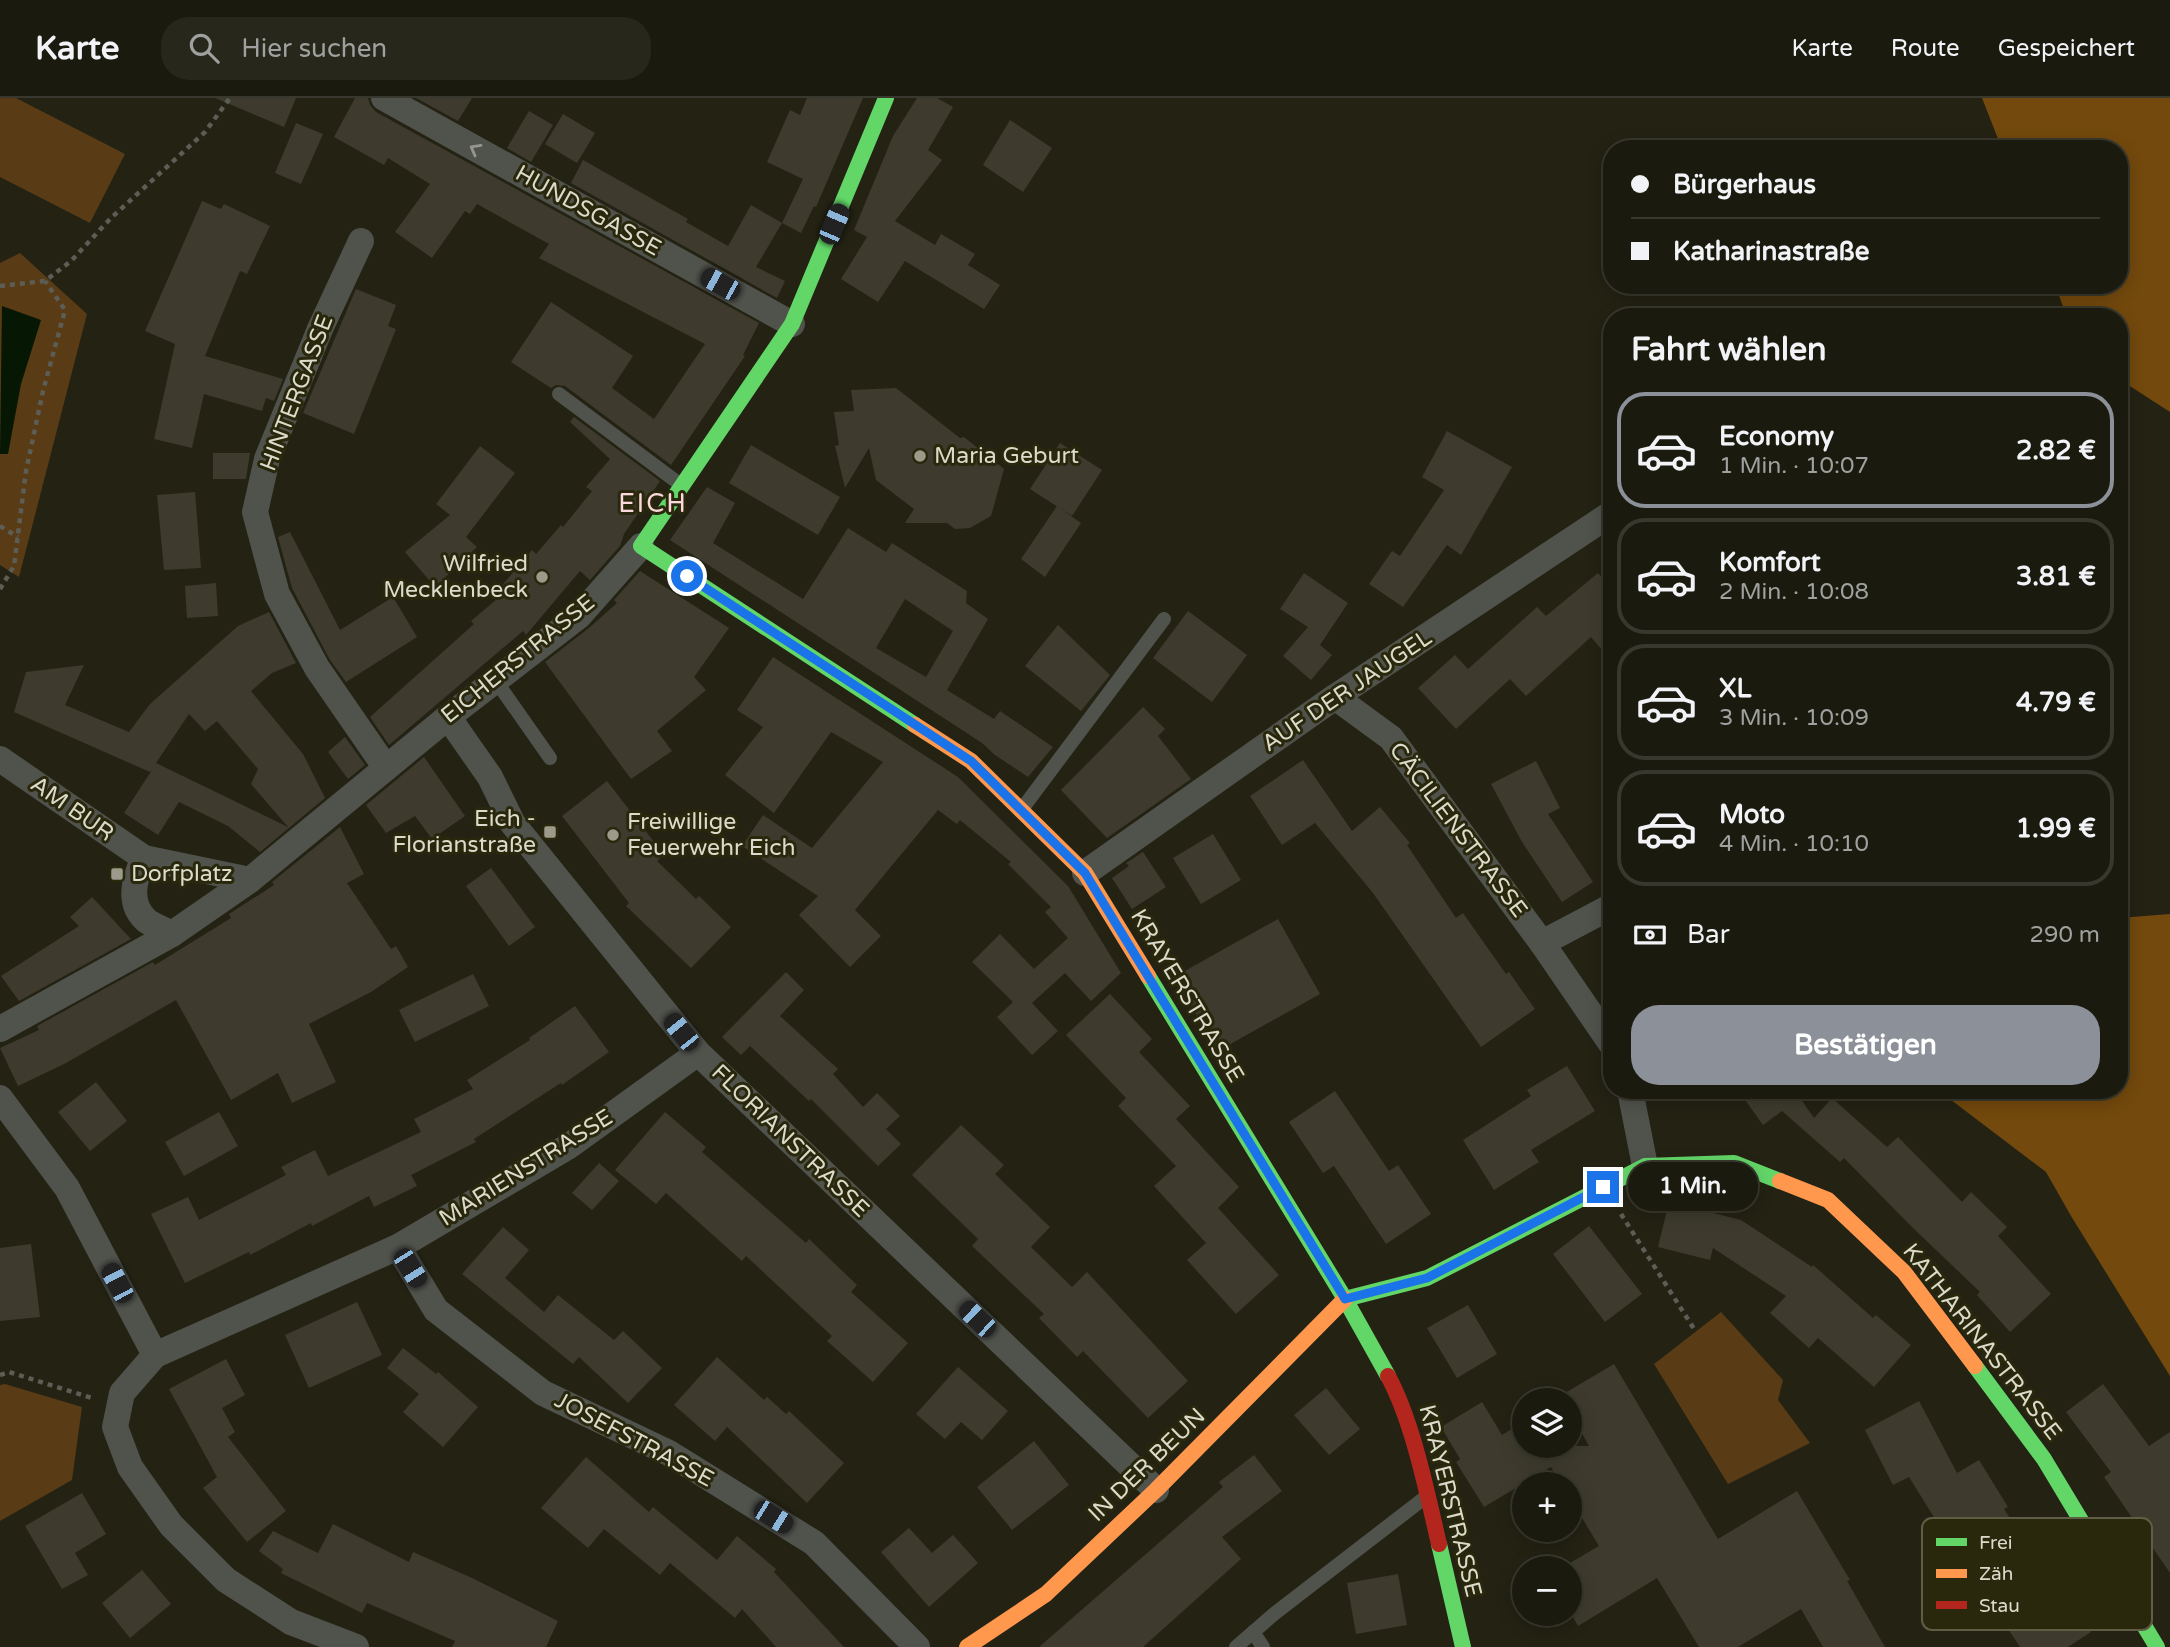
<!DOCTYPE html>
<html lang="de">
<meta charset="utf-8">
<style>
:root{--surface:#1a1a0e;--page:#27271c;--text:#f1f3f6;--muted:#9fa19e;--line:#38382e;--accent:#8c9099}
body{margin:0;font-family:"Varela Round",sans-serif;background:var(--page);color:var(--text);height:100vh;display:flex;flex-direction:column;font-size:26px;white-space:nowrap}
*{box-sizing:border-box;margin:0}
p{font-size:23px;color:var(--muted)}
.icon{flex:none;width:38px;height:38px;fill:none;stroke:currentColor;stroke-width:2;stroke-linecap:round;stroke-linejoin:round}
.map{position:relative;flex:1;overflow:hidden}
.drawer{position:absolute;left:1603px;top:210px;width:525px;height:791px;display:flex;flex-direction:column;background:var(--surface);border-radius:28px;box-shadow:0 4px 18px #0003,0 0 0 2px var(--line)}
.drawer>*{flex:none}
.guide{position:absolute;left:1603px;top:42px;width:525px;height:154px;border-radius:28px;box-shadow:0 4px 18px #0003,0 0 0 2px var(--line);display:grid;align-content:center;height:154px;padding:0 28px;background:var(--surface)}
.fabs{position:absolute;left:1512px;top:1290px;display:grid;gap:14px}
.fabs a{display:grid;place-items:center;width:70px;height:70px;border-radius:50%;background:var(--surface);box-shadow:0 4px 18px #0003,0 0 0 2px var(--line);font-size:35px}
.end{position:absolute;width:32px;height:32px;margin:-16px;border:9px solid #1a73e8;background:#fff;box-shadow:0 0 0 4px #fff}
.from{border-radius:50%}
.bubble{position:absolute;height:49px;border-radius:24px;background:var(--surface);box-shadow:0 4px 18px #0003,0 0 0 2px var(--line);font-size:23px;font-weight:800;line-height:49px;text-align:center}
.car{position:absolute;width:21px;height:42px;margin:-21px -10px;border-radius:9px;box-shadow:0 0 5px 2px #0007;background:linear-gradient(#222 24%,#8ab4d8 0 40%,#222 0 76%,#8ab4d8 0 86%,#222 0)}
.guide b{display:flex;align-items:center;gap:24px;height:66px;font-size:26px}
.guide b+b{border-top:2px solid var(--line)}
.guide i{width:18px;height:18px;background:var(--text)}
ul{padding:0;list-style:none}
li{display:flex;align-items:center;gap:21px;height:116px;margin:0 14px 10px;padding:0 14px;border:4px solid var(--line);border-radius:28px}
li div{flex:1}
li b{display:block;font-size:26px}
li em{font-style:normal;font-weight:800}
li.active{border-color:var(--accent)}
li>.icon{width:63px;height:63px;stroke-width:1.5}
h2{padding:0 28px;font-size:32px;line-height:84px}
.pay{display:flex;align-items:center;gap:18px;height:77px;padding:0 28px;font-size:26px}
.pay p{margin-inline-start:auto}
.cta{display:flex;gap:14px;margin-top:auto;padding:14px 28px}
.cta a{flex:1;height:80px;border-radius:28px;background:var(--accent);color:#fff;font-size:28px;font-weight:800;line-height:80px;text-align:center}
header{display:flex;align-items:center;gap:42px;box-sizing:border-box;height:98px;padding:0 35px;background:var(--surface);border-bottom:2px solid var(--line)}
header strong{font-size:33px}
nav{display:flex;gap:38px;margin-inline-start:auto;font-size:24px}
.search{width:490px;height:63px;background:var(--page);display:flex;align-items:center;gap:18px;box-sizing:border-box;padding:0 24px;border-radius:28px;color:var(--muted);font-size:26px}
.map>svg:first-child{display:block}
.green{fill:#593b16}
.forest{fill:#73490d}
.water{fill:#061704}
.building{fill:#3e3b2e;fill-rule:evenodd}
.lines{fill:none;stroke-linecap:round;stroke-linejoin:round}
.path{stroke:#5c5d55;stroke-width:4.5;stroke-dasharray:5 5;stroke-linecap:butt}
.lane{stroke:#50524c;stroke-width:14}
.street{stroke:#50524c;stroke-width:26}
.fast{stroke:#63d668;stroke-width:16}
.slow{stroke:#ff974d;stroke-width:16}
.jam{stroke:#b3261e;stroke-width:16}
.oneway{stroke:#96968c}
.route{stroke:#1a73e8;stroke-width:9}
.poi-dot{fill:#9b9a8b;stroke:#2a280c;stroke-width:2.5}
.labels{text-anchor:middle;dominant-baseline:central;stroke-width:6;stroke-linejoin:round;paint-order:stroke}
.street-label{font-size:23px;fill:#dbdbcb;stroke:#2a280c}
.poi-label{font-size:23px;fill:#dbdbcb;stroke:#2a280c;text-anchor:start}
.quarter-label{font-size:26px;letter-spacing:2px;fill:#fcd8dc;stroke:#2a280c}
.key{fill:#2a280c;stroke:#5f5e45;stroke-width:2}
.key-label{font-size:19px;fill:#dbdbcb}
</style>
<header>
<strong>Karte</strong>
<div class="search"><svg class="icon" aria-label="search" viewBox="0 0 24 24"><circle cx="10" cy="10" r="6"/><path d="M15 15l6 6"/></svg>Hier suchen</div>
<nav><a>Karte</a><a>Route</a><a>Gespeichert</a></nav>
</header>
<div class="map">
<svg width="2170" height="1549" viewBox="0 0 2170 1549">
<rect width="100%" height="100%" fill="#232213"/>
<g class="green">
<path d="M0,0H16L125,56L90,125L0,79Z"/>
<path d="M20,155L87,216L19,479L0,467V165Z"/>
<path d="M1721,1214L1783,1282L1778,1302L1810,1345L1728,1386L1654,1266Z"/>
<path d="M5,1286L82,1309L72,1382L0,1423V1287Z"/>
</g>
<g class="forest">
<path d="M1982,0H2170V314L2119,281V219H2067L2055,187H2119V51H2002Z"/>
<path d="M2170,816V1278L2071,1118L2046,1074L1938,992H2119V820Z"/>
</g>
<path class="water" d="M2,208L41,222L21,286L8,356H0Z"/>
<g class="building">
<path d="M215,0H296L284,29Z"/>
<path d="M355,0H368L370,7L376,14L759,225L743,257L745,258L671,367L565,288L556,287L551,290L511,264L551,204L633,258L612,290L654,321L705,246L539,160L549,146L477,106L470,116L465,113L432,160L395,134L430,86L388,60L384,67L334,39Z"/>
<path d="M416,0H472L458,23Z"/>
<path d="M807,0H863L816,109L814,108L801,135L782,125L803,81L767,64L790,12L800,17Z"/>
<path d="M917,0H937L953,9L928,52L942,62L895,123L935,147L941,136L975,156L968,167L1000,187L984,211L905,163L878,204L841,181L867,139L854,132L893,38Z"/>
<path d="M529,13L553,27L531,64L507,50Z"/>
<path d="M563,16L595,35L577,65L545,46Z"/>
<path d="M1010,22L1052,50L1023,94L983,67Z"/>
<path d="M296,25L323,36L301,86L275,75Z"/>
<path d="M583,62L688,121L686,124L728,148L751,107L782,125L756,169L785,183L777,200L571,85Z"/>
<path d="M202,103L221,111L224,106L270,128L247,176L240,173L205,258L283,281L274,303L266,300L262,313L204,296L192,350L154,341L175,246L145,233Z"/>
<path d="M356,191L396,207L388,228L396,231L354,336L303,315Z"/>
<path d="M896,290L960,340L964,339L1004,371L991,418L970,430L955,431L947,425H905L914,411L876,382L869,350L845,390L835,348L839,347L834,314L854,313L851,292Z"/>
<path d="M574,319L660,383L624,436L620,448L590,482L580,473L526,537L523,533L389,647L370,619L474,526L471,523L504,495L499,491L532,452L536,456L561,427L563,429L592,393L586,389L610,361L570,324Z"/>
<path d="M1447,333L1512,369L1461,457L1447,447L1403,509L1369,486L1392,453L1400,458L1444,392L1422,379Z"/>
<path d="M1060,345L1102,372L1072,418L1030,391Z"/>
<path d="M751,347L840,399L818,437L729,385Z"/>
<path d="M480,348L515,375L466,439L477,449L435,489L405,454L450,417L436,406Z"/>
<path d="M213,355H250L246,381H213Z"/>
<path d="M707,389L735,405L713,445L803,501L848,430L886,454L892,445L967,493L966,505L988,521L947,592L994,621L1000,613L1053,649L1028,679L995,657L982,645L670,442ZM905,501L953,533L926,579L876,550Z"/>
<path d="M195,394L201,470L164,472L157,397Z"/>
<path d="M1057,408L1081,425L1045,479L1021,461Z"/>
<path d="M290,434L340,532L393,499L417,539L346,584L330,562L292,490L278,439Z"/>
<path d="M640,473L729,530L694,579L706,592L657,633L672,653L631,681L545,564L589,530L617,505L614,502Z"/>
<path d="M1304,475L1348,505L1320,547L1332,557L1311,582L1283,558L1308,529L1280,511Z"/>
<path d="M1598,475L1612,492V564L1591,539L1526,598L1510,581L1456,631L1418,590L1455,557L1468,571L1537,509L1546,518Z"/>
<path d="M216,485L218,518L187,520L185,488Z"/>
<path d="M1188,513L1247,557L1212,604L1153,560Z"/>
<path d="M269,514L296,565L272,575L251,593L303,656L325,700L260,754L228,728L179,704L158,737L124,715L152,672L150,674L14,614L26,574L84,567L65,607L129,634L150,606L238,528ZM189,616L205,633L217,623L258,671L251,686L288,729L156,665Z"/>
<path d="M1058,527L1110,577L1081,613L1025,568Z"/>
<path d="M773,559L958,679L1068,788L1121,875L1091,903L1065,875L1032,905L1058,933L1032,957L997,919L1013,904L972,864L1000,836L1034,871L1068,840L1045,814L1051,809L1008,766L1011,764L960,722L957,726L938,712L855,812L881,838L850,869L799,817L818,798L742,748L763,717L812,750L883,664L831,634L774,715L725,677L763,629L737,612Z"/>
<path d="M1143,609L1165,631L1158,638L1191,681L1107,740L1061,692Z"/>
<path d="M345,639L365,667L348,681L328,654Z"/>
<path d="M424,659L465,718L432,741L415,718L386,735L366,707Z"/>
<path d="M1303,662L1352,733L1380,709L1410,745L1407,747L1456,820L1463,815L1506,876L1509,874L1535,911L1481,949L1373,795L1315,725L1282,747L1250,698Z"/>
<path d="M1536,663L1560,710L1548,716L1593,784L1562,804L1522,744L1491,686Z"/>
<path d="M607,683L664,757L657,763L696,801L699,798L731,829L691,870L626,808L629,805L562,718Z"/>
<path d="M340,729L364,776L347,785L391,851L396,848L408,869L371,894L309,926L336,984L292,1005L278,975L231,1002L176,902L64,966L18,988L0,950L39,932L37,928L153,864L155,867L231,820L229,816L274,787L272,784Z"/>
<path d="M1213,736L1241,782L1201,806L1173,760Z"/>
<path d="M1143,754L1166,789L1132,811L1112,780L1129,768L1126,765Z"/>
<path d="M491,770L535,829L509,848L466,788Z"/>
<path d="M92,799L131,841L19,903L1,878L79,828L70,819Z"/>
<path d="M1278,821L1320,896L1218,953L1174,879Z"/>
<path d="M786,874L804,892L780,918L838,971L833,976L863,1009L877,995L900,1018L886,1031L901,1046L878,1068L811,1001L809,1003L750,948L741,957L722,939Z"/>
<path d="M473,876L489,908L415,944L399,912Z"/>
<path d="M1110,896L1152,941L1139,954L1190,1008L1176,1021L1239,1089L1218,1110L1279,1177L1236,1216L1187,1162L1206,1145L1154,1088L1176,1068L1118,1008L1126,1000L1066,937Z"/>
<path d="M575,908L609,954L562,987L561,985L474,1041L476,1044L411,1077L417,1088L374,1109L369,1098L312,1128L311,1125L250,1157L249,1154L185,1185L151,1116L188,1099L199,1122L286,1077L281,1069L315,1052L328,1078L421,1034L414,1021L473,991L467,982L530,942L529,940Z"/>
<path d="M1567,968L1595,1013L1531,1052L1539,1064L1494,1092L1463,1042L1531,998L1527,992Z"/>
<path d="M96,984L127,1023L90,1053L58,1014Z"/>
<path d="M1738,992H1810L1800,1000L1814,1020L1832,1000L1887,1049L1898,1039L1962,1104L1971,1094L2007,1129L1998,1138L2051,1196L2010,1234L1977,1197L1980,1194L1912,1129L1844,1060L1840,1064L1782,1013L1763,1027Z"/>
<path d="M1335,993L1389,1073L1398,1067L1431,1116L1386,1146L1334,1068L1323,1075L1289,1024Z"/>
<path d="M219,1014L238,1048L184,1078L165,1044Z"/>
<path d="M665,1014L706,1049L702,1054L806,1145L809,1141L857,1187L851,1194L908,1245L873,1284L827,1243L832,1238L746,1158L742,1163L666,1095L656,1106L615,1072Z"/>
<path d="M961,1027L1004,1067L995,1076L1050,1129L1031,1149L1072,1189L1087,1174L1188,1283L1148,1320L1083,1253L1077,1259L1039,1220L1044,1216L972,1148L978,1141L912,1077Z"/>
<path d="M599,1065L619,1083L592,1112L572,1095Z"/>
<path d="M1669,1104L1741,1122L1812,1169L1813,1167L1873,1220L1876,1217L1911,1247L1874,1289L1818,1240L1809,1250L1770,1215L1786,1198L1713,1150L1710,1162L1658,1149Z"/>
<path d="M1589,1128L1642,1196L1605,1224L1553,1156Z"/>
<path d="M503,1129L529,1152L505,1180L544,1214L558,1197L614,1242L623,1233L662,1270L628,1305L579,1259L573,1266L462,1176Z"/>
<path d="M31,1146L40,1219L0,1223V1150Z"/>
<path d="M357,1204L382,1257L309,1290L285,1237Z"/>
<path d="M1468,1207L1497,1256L1457,1280L1427,1230Z"/>
<path d="M403,1250L436,1276L438,1274L478,1309L443,1349L403,1314L419,1296L387,1270Z"/>
<path d="M717,1259L764,1302L767,1299L786,1316L789,1313L844,1365L807,1405L727,1329L715,1343L674,1307Z"/>
<path d="M226,1261L245,1297L222,1310L235,1334L228,1339L286,1413L247,1444L203,1390L217,1379L169,1291Z"/>
<path d="M1614,1266L1718,1441L1797,1393L1850,1482L1847,1483L1885,1549H1823L1801,1511L1738,1549H1699L1657,1480L1578,1528L1570,1514V1465L1599,1448L1570,1400V1386H1561L1551,1369L1484,1409L1456,1364L1460,1361L1441,1329L1482,1304L1502,1337L1524,1323V1348H1589L1570,1314V1302H1562L1560,1298Z"/>
<path d="M958,1269L1008,1313L982,1342L961,1324L945,1341L916,1316Z"/>
<path d="M2103,1286L2149,1348L2170,1334V1475L2104,1379L2111,1374L2066,1314Z"/>
<path d="M1326,1290L1360,1331L1329,1357L1294,1317Z"/>
<path d="M1919,1303L1957,1375L1979,1362L2008,1409L2004,1411L2060,1497L2064,1494L2091,1534L2068,1549H2020L2008,1531L2017,1526L1959,1439L1950,1445L1909,1379L1893,1387L1865,1332Z"/>
<path d="M1034,1343L1069,1387L1012,1432L977,1389Z"/>
<path d="M1254,1357L1282,1393L1222,1439L1241,1461L1182,1514L1143,1549H1039L1223,1389L1219,1384Z"/>
<path d="M586,1359L649,1414L653,1409L717,1462L737,1438L776,1471L774,1474L844,1549H776L742,1511L735,1520L670,1465L660,1477L604,1431L588,1450L541,1410Z"/>
<path d="M82,1395L106,1436L75,1455L88,1477L62,1491L25,1428Z"/>
<path d="M333,1426L409,1464L413,1454L470,1479L558,1523L546,1549H452L455,1543L367,1505L362,1515L281,1475L283,1471L259,1453L273,1433L318,1455Z"/>
<path d="M909,1430L932,1455L953,1437L978,1465L929,1509L881,1454Z"/>
<path d="M142,1472L171,1506L130,1540L102,1505Z"/>
<path d="M1398,1476L1407,1527L1356,1536L1347,1485Z"/>
</g>
<g class="lines">
<g class="path">
<path d="M0,188L45,183L71,163L111,120L205,34L230,0"/>
<path d="M0,428L18,439"/>
<path d="M0,491L14,468L26,373L43,293L65,212L45,183"/>
<path d="M1621,1116L1696,1234"/>
<path d="M0,1277L9,1274L95,1301"/>
</g>
<g class="lane">
<path d="M559,296L681,387"/>
<path d="M496,583L550,660"/>
<path d="M1022,711L1164,521"/>
<path d="M1253,1534L1263,1549"/>
<path d="M1236,1549L1274,1516L1427,1398"/>
</g>
<g class="street">
<path d="M384,0L792,226"/>
<path d="M361,143L320,231L267,361L255,414L277,496L317,570L386,670"/>
<path d="M1335,599L1391,640L1542,845L1612,947"/>
<path d="M448,619L490,679L513,726L698,955L1156,1392"/>
<path d="M0,661L144,760L250,782"/>
<path d="M144,760C134,781 127,806 147,823C154,828 165,832 172,836"/>
<path d="M1085,775L1335,599L1612,415"/>
<path d="M1542,845L1612,808"/>
<path d="M0,931L172,836L250,782L448,619L579,518L641,448"/>
<path d="M1630,992L1645,1068"/>
<path d="M0,1000L67,1090L155,1257"/>
<path d="M398,1149L436,1212L543,1295L669,1355L814,1445L917,1549"/>
<path d="M356,1549L291,1524L226,1482L171,1427L130,1369L115,1329L122,1295L155,1257L398,1149L569,1048L698,955"/>
</g>
<g class="fast">
<path d="M886,0L792,226L641,448L915,627"/>
<path d="M1148,878L1345,1201L1388,1278"/>
<path d="M1345,1201L1427,1180L1645,1068L1734,1065L1780,1083"/>
<path d="M1975,1268L2044,1361L2157,1549"/>
<path d="M1439,1446L1463,1549"/>
</g>
<g class="slow">
<path d="M915,627L971,663L1085,775L1148,878"/>
<path d="M1780,1083L1828,1102L1904,1174L1975,1268"/>
<path d="M967,1549L1046,1496L1156,1392L1345,1201"/>
</g>
<path class="jam" d="M1388,1278C1413,1324 1427,1395 1439,1446"/>
</g>
<defs><path id="oneway-chevron" d="M-2-3.5L2.5 0L-2 3.5" fill="none" stroke-width="1.6" stroke-linecap="round" stroke-linejoin="round" transform="scale(1.75)"/></defs>
<use class="oneway" href="#oneway-chevron" transform="translate(475 51) rotate(-151)"/>
<g class="lines">
<path class="route" d="M687,478L971,663L1085,775L1345,1201L1427,1180L1603,1089"/>
</g>
<g class="poi-dot">
<circle cx="920" cy="358" r="7"/>
<circle cx="542" cy="479" r="7"/>
<rect x="543" y="727" width="14" height="14" rx="3.5"/>
<circle cx="613" cy="737" r="7"/>
<rect x="110" y="769" width="14" height="14" rx="3.5"/>
</g>
<g class="labels">
<g class="street-label">
<text transform="translate(588 113) rotate(29)">HUNDSGASSE</text>
<text transform="translate(297 295) rotate(-69)">HINTERGASSE</text>
<text transform="translate(518 561) rotate(-39)">EICHERSTRASSE</text>
<text transform="translate(1347 593) rotate(-34)">AUF DER JAUGEL</text>
<text transform="translate(72 711) rotate(35)">AM BUR</text>
<text transform="translate(1458 732) rotate(53)">CÄCILIENSTRASSE</text>
<text transform="translate(1187 898) rotate(59)">KRAYERSTRASSE</text>
<text transform="translate(790 1043) rotate(44)">FLORIANSTRASSE</text>
<text transform="translate(526 1070) rotate(-32)">MARIENSTRASSE</text>
<text transform="translate(1982 1244) rotate(52)">KATHARINASTRASSE</text>
<text transform="translate(634 1342) rotate(28)">JOSEFSTRASSE</text>
<text transform="translate(1147 1367) rotate(-44)">IN DER BEUN</text>
<text transform="translate(1450 1403) rotate(76)">KRAYERSTRASSE</text>
</g>
<g class="poi-label">
<text x="934" y="358">Maria Geburt</text>
<text x="528" y="466" text-anchor="end">Wilfried<tspan x="528" dy="26">Mecklenbeck</tspan></text>
<text x="536" y="721" text-anchor="end">Eich -<tspan x="536" dy="26">Florianstraße</tspan></text>
<text x="627" y="724">Freiwillige<tspan x="627" dy="26">Feuerwehr Eich</tspan></text>
<text x="131" y="776">Dorfplatz</text>
</g>
<g class="quarter-label">
<text x="653" y="405">EICH</text>
</g>
</g>
<rect x="1922" y="1420" width="230" height="112" rx="10" class="key"/>
<rect x="1936" y="1440" width="31" height="8" fill="#63d668"/>
<rect x="1936" y="1471" width="31" height="9" fill="#ff974d"/>
<rect x="1936" y="1503" width="31" height="8" fill="#b3261e"/>
<g class="key-label">
<text x="1979" y="1451">Frei</text>
<text x="1979" y="1482">Zäh</text>
<text x="1979" y="1514">Stau</text>
</g>
</svg>
<div class="fabs">
<a><svg class="icon" aria-label="layers" viewBox="0 0 24 24"><path d="M12 4l9 5-9 5-9-5zM3 14l9 5 9-5"/></svg></a>
<a>+</a>
<a>−</a>
</div>
<i class="end from" style="left:687px;top:478px"></i>
<i class="end" style="left:1603px;top:1089px"></i>
<div class="bubble" style="left:1628px;top:1064px;width:130px">1 Min.</div>
<i class="car" style="left:834px;top:126px;rotate:23deg"></i>
<i class="car" style="left:720px;top:186px;rotate:299deg"></i>
<i class="car" style="left:681px;top:934px;rotate:321deg"></i>
<i class="car" style="left:410px;top:1170px;rotate:148deg"></i>
<i class="car" style="left:117px;top:1185px;rotate:332deg"></i>
<i class="car" style="left:977px;top:1221px;rotate:314deg"></i>
<i class="car" style="left:773px;top:1419px;rotate:122deg"></i>
<div class="guide">
<b><i class="from"></i>Bürgerhaus</b>
<b><i></i>Katharinastraße</b>
</div>
<section class="drawer">
<h2>Fahrt wählen</h2>
<ul>
<li class="active"><svg class="icon" aria-label="car" viewBox="0 0 24 24"><path d="M5 17H2v-5l4-1 3-4h7l3 4 3 1v5h-3M9 17h6M6 11h13"/><circle cx="7" cy="17" r="2"/><circle cx="17" cy="17" r="2"/></svg><div><b>Economy</b><p>1 Min. · 10:07</p></div><em>2.82 €</em></li>
<li><svg class="icon" aria-label="car" viewBox="0 0 24 24"><path d="M5 17H2v-5l4-1 3-4h7l3 4 3 1v5h-3M9 17h6M6 11h13"/><circle cx="7" cy="17" r="2"/><circle cx="17" cy="17" r="2"/></svg><div><b>Komfort</b><p>2 Min. · 10:08</p></div><em>3.81 €</em></li>
<li><svg class="icon" aria-label="car" viewBox="0 0 24 24"><path d="M5 17H2v-5l4-1 3-4h7l3 4 3 1v5h-3M9 17h6M6 11h13"/><circle cx="7" cy="17" r="2"/><circle cx="17" cy="17" r="2"/></svg><div><b>XL</b><p>3 Min. · 10:09</p></div><em>4.79 €</em></li>
<li><svg class="icon" aria-label="car" viewBox="0 0 24 24"><path d="M5 17H2v-5l4-1 3-4h7l3 4 3 1v5h-3M9 17h6M6 11h13"/><circle cx="7" cy="17" r="2"/><circle cx="17" cy="17" r="2"/></svg><div><b>Moto</b><p>4 Min. · 10:10</p></div><em>1.99 €</em></li>
</ul>
<div class="pay"><svg class="icon" aria-label="cash" viewBox="0 0 24 24"><path d="M3 7h18v10H3z"/><circle cx="12" cy="12" r="2"/></svg>Bar<p>290 m</p></div>
<div class="cta"><a>Bestätigen</a></div>
</section>
</div>
